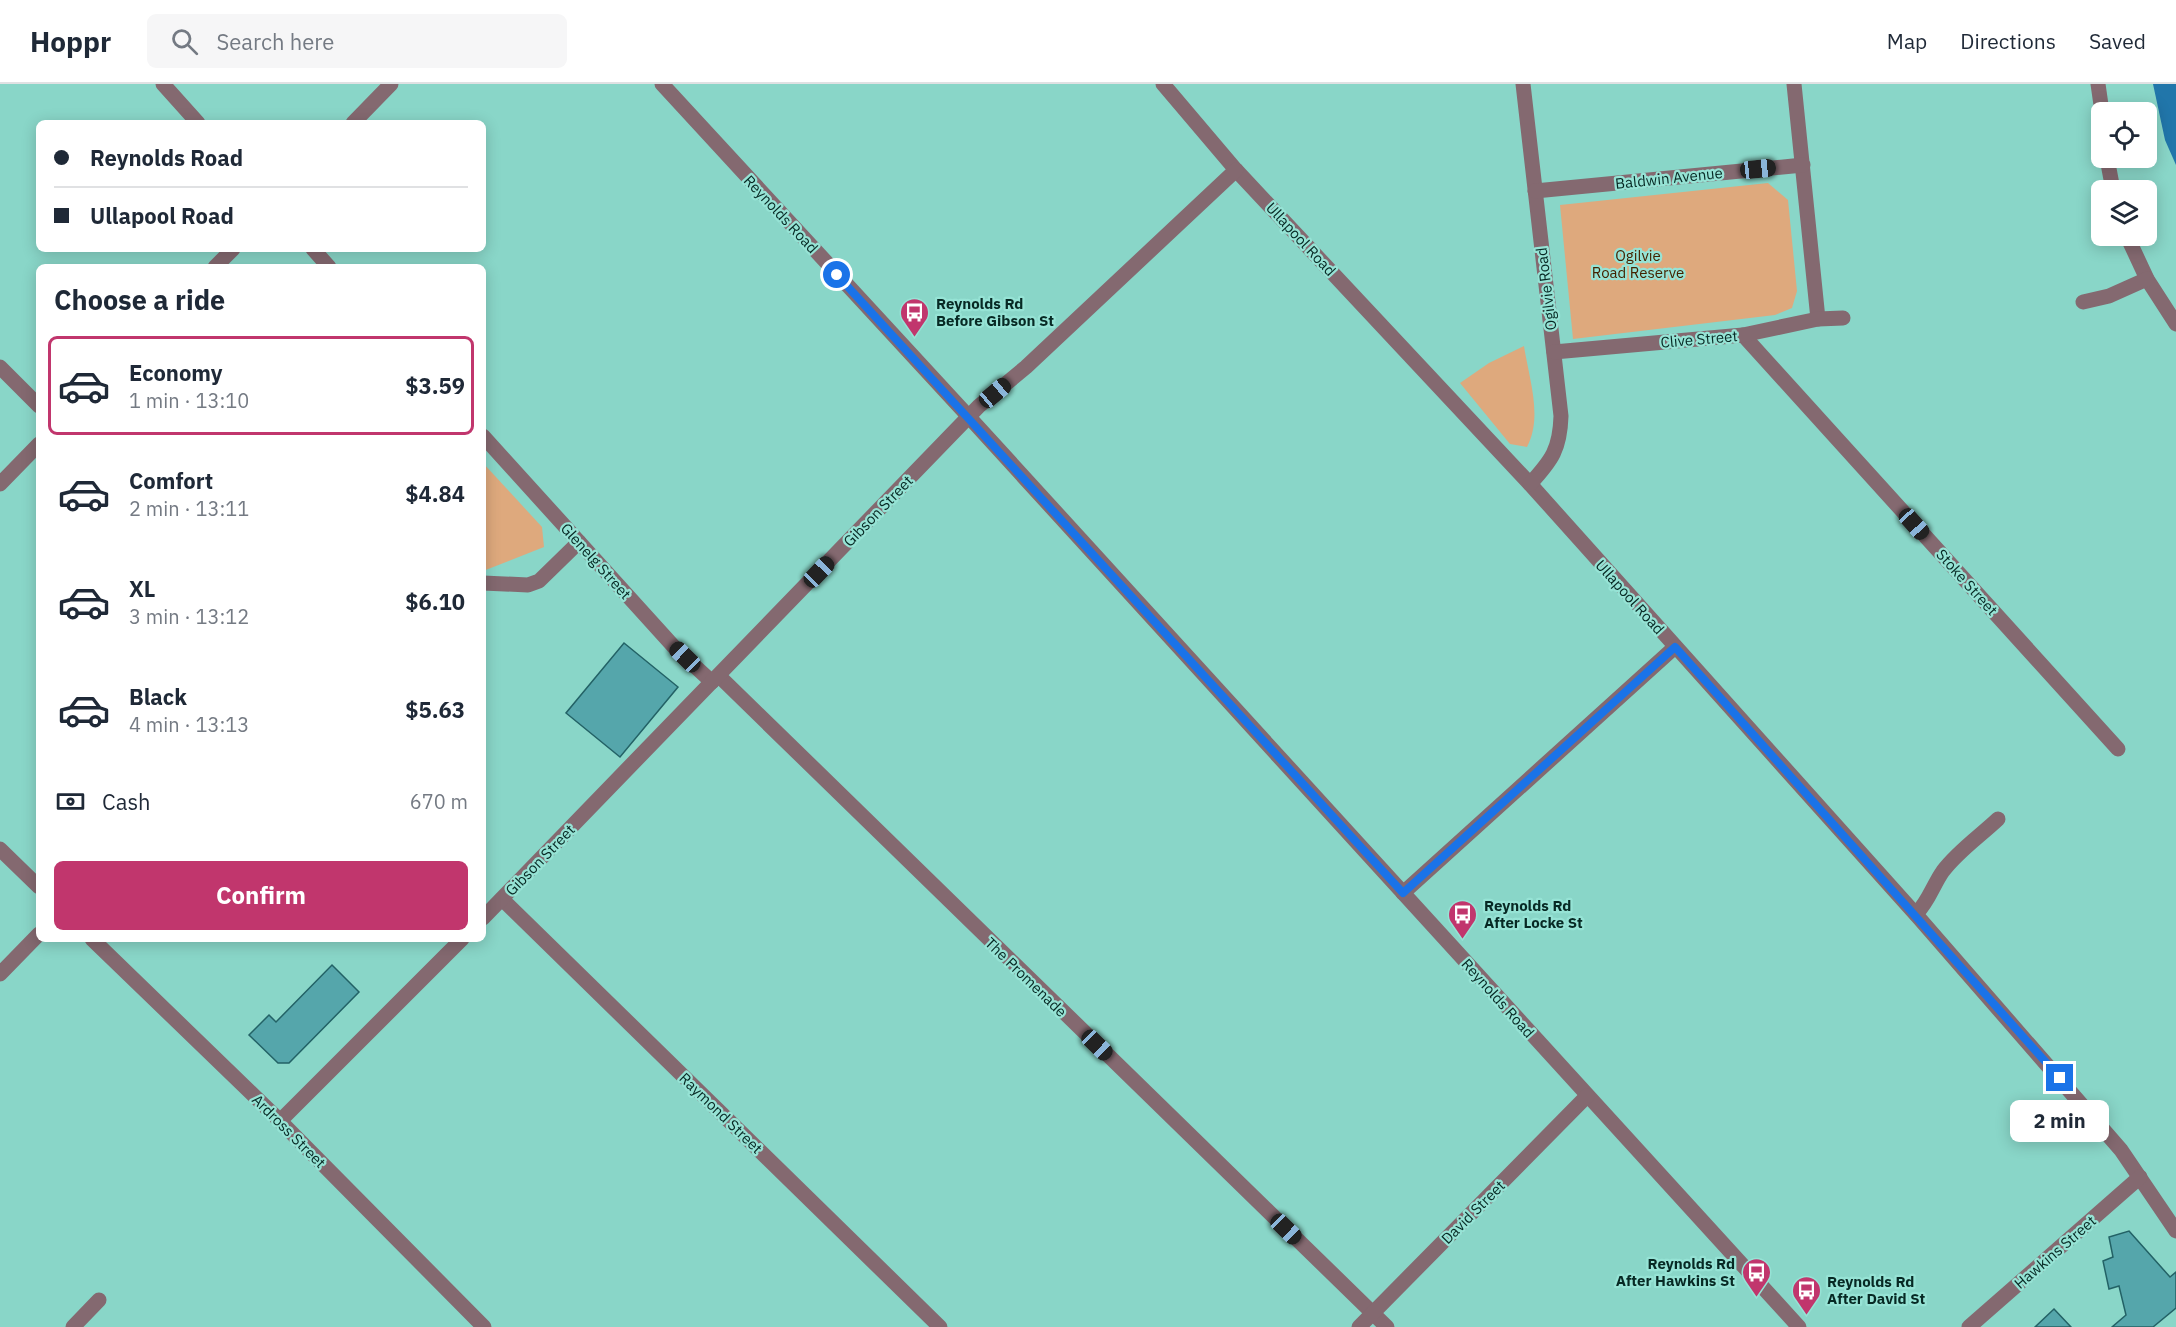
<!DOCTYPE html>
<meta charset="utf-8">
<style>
:root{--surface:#fff;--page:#f6f6f7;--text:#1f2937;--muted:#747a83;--line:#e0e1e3;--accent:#c1366d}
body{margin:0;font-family:"IBM Plex Sans",sans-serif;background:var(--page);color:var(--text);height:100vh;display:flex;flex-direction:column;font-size:22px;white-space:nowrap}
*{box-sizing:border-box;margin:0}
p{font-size:20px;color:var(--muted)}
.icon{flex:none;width:33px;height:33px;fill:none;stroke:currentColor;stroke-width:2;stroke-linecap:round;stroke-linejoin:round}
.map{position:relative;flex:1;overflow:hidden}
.side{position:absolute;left:36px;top:180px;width:450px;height:678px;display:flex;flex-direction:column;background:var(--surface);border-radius:9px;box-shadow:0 3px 15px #0003}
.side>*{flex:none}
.guide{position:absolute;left:36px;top:36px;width:450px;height:132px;border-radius:9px;box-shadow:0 3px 15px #0003;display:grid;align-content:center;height:132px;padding:0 18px;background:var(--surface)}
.buttons{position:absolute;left:2091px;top:18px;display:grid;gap:12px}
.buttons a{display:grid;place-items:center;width:66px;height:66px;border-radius:9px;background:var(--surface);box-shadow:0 3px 15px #0003;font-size:30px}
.end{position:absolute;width:27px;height:27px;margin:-14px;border:8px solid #1a73e8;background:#fff;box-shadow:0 0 0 3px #fff}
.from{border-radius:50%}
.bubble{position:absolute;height:42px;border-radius:9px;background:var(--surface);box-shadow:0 3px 15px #0003;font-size:20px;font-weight:700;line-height:42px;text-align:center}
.car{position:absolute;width:18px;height:36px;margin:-18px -9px;border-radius:8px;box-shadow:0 0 4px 2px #0007;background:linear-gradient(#222 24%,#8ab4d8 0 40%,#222 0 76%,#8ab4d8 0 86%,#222 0)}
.guide b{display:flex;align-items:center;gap:21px;height:57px;font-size:22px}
.guide b+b{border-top:2px solid var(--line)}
.guide i{width:15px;height:15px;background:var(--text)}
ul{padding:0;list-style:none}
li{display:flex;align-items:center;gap:18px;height:99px;margin:0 12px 9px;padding:0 6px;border:3px solid transparent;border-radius:9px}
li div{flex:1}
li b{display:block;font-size:22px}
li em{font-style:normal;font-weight:700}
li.on{border-color:var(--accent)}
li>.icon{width:54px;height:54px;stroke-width:1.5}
h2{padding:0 18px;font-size:27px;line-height:72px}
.pay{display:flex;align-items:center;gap:15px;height:66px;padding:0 18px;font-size:22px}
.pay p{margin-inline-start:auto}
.cta{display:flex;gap:12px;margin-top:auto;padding:12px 18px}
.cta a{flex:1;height:69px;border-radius:9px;background:var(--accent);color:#fff;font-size:24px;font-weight:700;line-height:69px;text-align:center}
header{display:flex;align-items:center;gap:36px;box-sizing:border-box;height:84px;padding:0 30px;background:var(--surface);border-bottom:2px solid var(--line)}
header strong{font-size:28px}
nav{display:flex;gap:33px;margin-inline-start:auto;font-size:21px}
.search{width:420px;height:54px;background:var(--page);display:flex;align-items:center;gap:15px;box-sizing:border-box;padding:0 21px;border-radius:9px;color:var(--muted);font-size:22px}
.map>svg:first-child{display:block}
.green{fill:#dea97d}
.water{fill:#2176aa}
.building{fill:#55a6ab;stroke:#236266;stroke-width:1.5}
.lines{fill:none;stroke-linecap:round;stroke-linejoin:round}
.minor{stroke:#846970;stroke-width:15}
.route{stroke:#1a73e8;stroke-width:8}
.labels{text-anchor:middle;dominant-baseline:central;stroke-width:4.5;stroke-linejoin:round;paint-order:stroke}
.street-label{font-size:15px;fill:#072924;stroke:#96e3d5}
.park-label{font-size:15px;fill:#442300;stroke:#96e3d5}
.poi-label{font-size:15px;font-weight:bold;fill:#072924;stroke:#96e3d5;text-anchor:start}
</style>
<header>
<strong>Hoppr</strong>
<div class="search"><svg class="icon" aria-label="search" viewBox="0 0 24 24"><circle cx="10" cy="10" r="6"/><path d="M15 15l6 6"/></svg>Search here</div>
<nav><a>Map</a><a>Directions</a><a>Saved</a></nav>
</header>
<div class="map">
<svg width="2176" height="1243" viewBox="0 0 2176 1243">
<rect width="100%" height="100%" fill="#89d6c8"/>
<g class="green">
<path d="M1768,99L1788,116L1797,207L1792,224L1775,231L1573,255L1560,121Z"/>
<path d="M1524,262C1529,295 1543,333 1527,363L1510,360L1460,299L1489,279Z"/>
<path d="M483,379L542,443L544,463L483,487Z"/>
</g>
<path class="water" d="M2153,0H2176V81L2165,56Z"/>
<g class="building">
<path d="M624,559L678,603L620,673L566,629Z"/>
<path d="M332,881L359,908L289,979H278L249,951L269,931L276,938Z"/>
<path d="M2129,1147L2170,1193L2176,1188V1224L2153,1243H2112L2126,1231L2119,1202L2109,1205L2103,1177L2113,1173L2109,1153Z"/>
<path d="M2054,1225L2071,1243H2035Z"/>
</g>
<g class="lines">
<g class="minor">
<path d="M163,0L198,39"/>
<path d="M662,0L969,333L1799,1243"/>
<path d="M1163,0L1236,86L1530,400L1919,834L2121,1066L2176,1147"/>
<path d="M1523,0L1561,332C1560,365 1552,376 1530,400"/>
<path d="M1794,0L1818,235"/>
<path d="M2098,0L2102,28"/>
<path d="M353,39L391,0"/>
<path d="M2107,74L2113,106"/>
<path d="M1535,107L1803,81"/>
<path d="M2127,152L2147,195L2176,240"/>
<path d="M313,165L329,183"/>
<path d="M215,183L233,165"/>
<path d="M2083,218L2109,212L2147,195"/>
<path d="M1743,251L2118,665"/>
<path d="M1554,268L1743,251L1818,235L1843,234"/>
<path d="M0,283L39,322"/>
<path d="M483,352L675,564L712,598"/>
<path d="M0,400L39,360"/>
<path d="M483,499L528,501L539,497L579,458"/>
<path d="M719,592L1387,1243"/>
<path d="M0,765L39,803"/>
<path d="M1403,809L1675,563"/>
<path d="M502,815L940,1243"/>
<path d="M1916,830C1929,817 1933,801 1943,787C1958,767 1980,752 1998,735"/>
<path d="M483,834L979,322L1026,283L1236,86"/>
<path d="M92,855L276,1033L484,1243"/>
<path d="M0,890L39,850"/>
<path d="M280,1037L462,855"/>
<path d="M73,1243L99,1216"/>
<path d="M1359,1243L1587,1012"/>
<path d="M1969,1243L2140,1093"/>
</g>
</g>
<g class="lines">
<path class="route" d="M837,191L1403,809L1675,563L2060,994"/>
</g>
<defs>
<symbol id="bus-pin" viewBox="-11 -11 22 30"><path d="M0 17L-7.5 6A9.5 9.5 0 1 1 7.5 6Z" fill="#c1366d" stroke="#96e3d5"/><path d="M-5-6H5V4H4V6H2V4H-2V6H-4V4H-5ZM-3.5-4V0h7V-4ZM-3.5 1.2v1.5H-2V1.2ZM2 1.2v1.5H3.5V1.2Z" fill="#fff"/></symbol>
</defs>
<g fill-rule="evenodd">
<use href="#bus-pin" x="898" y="212" width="33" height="45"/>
<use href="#bus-pin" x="1446" y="814" width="33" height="45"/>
<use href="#bus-pin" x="1740" y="1172" width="33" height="45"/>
<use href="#bus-pin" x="1790" y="1190" width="33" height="45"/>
</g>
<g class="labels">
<g class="street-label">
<text transform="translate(1669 94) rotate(-6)">Baldwin Avenue</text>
<text transform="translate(781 130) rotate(47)">Reynolds Road</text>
<text transform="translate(1301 155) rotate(47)">Ullapool Road</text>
<text transform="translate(1546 205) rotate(-97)">Ogilvie Road</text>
<text transform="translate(1699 255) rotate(-5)">Clive Street</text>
<text transform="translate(878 427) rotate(-46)">Gibson Street</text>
<text transform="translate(596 477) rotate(48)">Glenelg Street</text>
<text transform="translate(1967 498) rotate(48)">Stoke Street</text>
<text transform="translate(1630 513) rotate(48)">Ullapool Road</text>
<text transform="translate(540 776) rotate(-46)">Gibson Street</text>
<text transform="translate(1026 893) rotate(44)">The Promenade</text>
<text transform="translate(1498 914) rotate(48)">Reynolds Road</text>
<text transform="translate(721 1029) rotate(44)">Raymond Street</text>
<text transform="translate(289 1047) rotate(45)">Ardross Street</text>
<text transform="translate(1473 1128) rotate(-45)">David Street</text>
<text transform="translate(2055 1168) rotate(-41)">Hawkins Street</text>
</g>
<g class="park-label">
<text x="1638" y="171">Ogilvie<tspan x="1638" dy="17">Road Reserve</tspan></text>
</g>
<g class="poi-label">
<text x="936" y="219">Reynolds Rd<tspan x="936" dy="17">Before Gibson St</tspan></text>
<text x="1484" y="821">Reynolds Rd<tspan x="1484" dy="17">After Locke St</tspan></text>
<text x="1735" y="1179" text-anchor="end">Reynolds Rd<tspan x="1735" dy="17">After Hawkins St</tspan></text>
<text x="1827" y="1197">Reynolds Rd<tspan x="1827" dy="17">After David St</tspan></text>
</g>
</g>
</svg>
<div class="buttons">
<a><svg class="icon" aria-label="locate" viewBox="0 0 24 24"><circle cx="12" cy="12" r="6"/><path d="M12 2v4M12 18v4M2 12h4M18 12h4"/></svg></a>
<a><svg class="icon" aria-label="layers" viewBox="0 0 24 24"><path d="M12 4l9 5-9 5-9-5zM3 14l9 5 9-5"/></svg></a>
</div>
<i class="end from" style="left:837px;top:191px"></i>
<i class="end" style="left:2060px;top:994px"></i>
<div class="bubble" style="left:2010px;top:1016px;width:99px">2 min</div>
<i class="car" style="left:1758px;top:85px;rotate:84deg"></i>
<i class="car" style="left:995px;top:309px;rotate:50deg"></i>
<i class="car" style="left:1914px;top:440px;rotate:138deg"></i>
<i class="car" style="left:819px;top:488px;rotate:44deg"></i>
<i class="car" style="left:685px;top:573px;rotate:314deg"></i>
<i class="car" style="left:1097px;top:961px;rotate:134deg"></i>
<i class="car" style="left:1286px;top:1145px;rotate:134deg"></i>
<div class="guide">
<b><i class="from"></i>Reynolds Road</b>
<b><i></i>Ullapool Road</b>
</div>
<section class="side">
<h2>Choose a ride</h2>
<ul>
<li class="on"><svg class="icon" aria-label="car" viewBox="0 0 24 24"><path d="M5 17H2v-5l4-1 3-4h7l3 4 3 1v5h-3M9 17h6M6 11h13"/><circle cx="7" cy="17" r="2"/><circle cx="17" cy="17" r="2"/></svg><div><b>Economy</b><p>1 min · 13:10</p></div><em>$3.59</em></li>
<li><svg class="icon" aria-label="car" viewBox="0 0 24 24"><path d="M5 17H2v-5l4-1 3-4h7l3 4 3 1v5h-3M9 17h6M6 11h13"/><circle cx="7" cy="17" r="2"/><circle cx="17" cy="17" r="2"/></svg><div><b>Comfort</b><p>2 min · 13:11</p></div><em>$4.84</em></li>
<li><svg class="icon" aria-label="car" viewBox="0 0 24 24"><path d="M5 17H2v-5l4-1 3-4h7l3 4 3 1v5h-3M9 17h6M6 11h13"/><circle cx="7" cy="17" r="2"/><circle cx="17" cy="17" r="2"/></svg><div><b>XL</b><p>3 min · 13:12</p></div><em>$6.10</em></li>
<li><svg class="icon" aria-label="car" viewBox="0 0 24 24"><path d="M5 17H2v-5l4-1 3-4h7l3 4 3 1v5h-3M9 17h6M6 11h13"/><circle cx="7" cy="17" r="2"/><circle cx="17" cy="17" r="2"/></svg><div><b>Black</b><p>4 min · 13:13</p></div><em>$5.63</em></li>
</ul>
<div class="pay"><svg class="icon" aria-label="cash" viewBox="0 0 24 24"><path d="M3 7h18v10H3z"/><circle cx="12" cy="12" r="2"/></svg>Cash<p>670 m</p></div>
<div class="cta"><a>Confirm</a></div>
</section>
</div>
